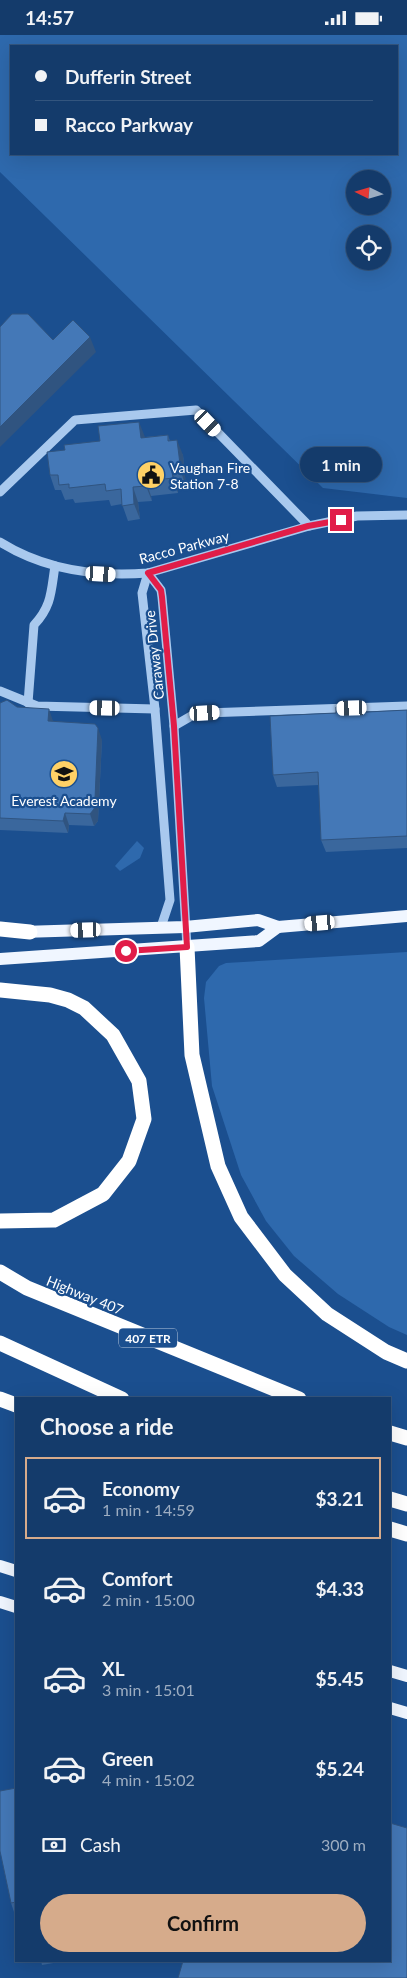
<!DOCTYPE html>
<meta charset="utf-8">
<style>
:root{--surface:#143b6b;--page:#214673;--text:#f1f3f6;--muted:#9dadc1;--line:#33557e;--accent:#d6ab8b}
body{margin:0;font-family:Lato,sans-serif;background:var(--page);color:var(--text);height:100vh;display:flex;flex-direction:column;font-size:19px;white-space:nowrap}
*{box-sizing:border-box;margin:0}
p{font-size:16px;color:var(--muted)}
.icon{flex:none;width:28px;height:28px;fill:none;stroke:currentColor;stroke-width:2;stroke-linecap:round;stroke-linejoin:round}
.map{position:relative;flex:1;overflow:hidden}
.sheet{position:absolute;left:15px;top:1362px;width:376px;height:565px;display:flex;flex-direction:column;background:var(--surface);border-radius:0px;box-shadow:0 5px 20px #0002,0 0 0 1px var(--line)}
.sheet>*{flex:none}
.hud{position:absolute;left:10px;top:10px;width:388px;height:110px;border-radius:0px;box-shadow:0 5px 20px #0002,0 0 0 1px var(--line);display:grid;align-content:center;height:110px;padding:0 25px;background:var(--surface)}
.needle{width:32px;rotate:275deg}
.tools{position:absolute;left:346px;top:135px;display:grid;gap:10px}
.tools a{display:grid;place-items:center;width:45px;height:45px;border-radius:50%;background:var(--surface);box-shadow:0 5px 20px #0002,0 0 0 1px var(--line);font-size:25px}
.end{position:absolute;width:22px;height:22px;margin:-11px;border:6px solid #e11d48;background:#fff;box-shadow:0 0 0 2px #fff}
.from{border-radius:50%}
.bubble{position:absolute;height:35px;border-radius:18px;background:var(--surface);box-shadow:0 5px 20px #0002,0 0 0 1px var(--line);font-size:16px;font-weight:700;line-height:35px;text-align:center}
.car{position:absolute;width:15px;height:30px;margin:-15px -8px;border-radius:6px;box-shadow:0 0 4px 1px #0007;background:linear-gradient(#fff 24%,#345 0 40%,#fff 0 76%,#345 0 86%,#fff 0)}
.hud b{display:flex;align-items:center;gap:18px;height:48px;font-size:19px}
.hud b+b{border-top:1px solid var(--line)}
.hud i{width:12px;height:12px;background:var(--text)}
ul{padding:0;list-style:none}
li{display:flex;align-items:center;gap:15px;height:82px;margin:0 10px 8px;padding:0 15px;border:2px solid transparent;border-radius:0px}
li div{flex:1}
li b{display:block;font-size:19px}
li em{font-style:normal;font-weight:700}
li.active{border-color:var(--accent)}
li>.icon{width:45px;height:45px;stroke-width:1.5}
h2{padding:0 25px;font-size:22px;line-height:60px}
.pay{display:flex;align-items:center;gap:12px;height:55px;padding:0 25px;font-size:19px}
.pay p{margin-inline-start:auto}
.action{display:flex;gap:10px;margin-top:auto;padding:10px 25px}
.action a{flex:1;height:58px;border-radius:30px;background:var(--accent);color:#111;font-size:20px;font-weight:700;line-height:58px;text-align:center}
.status{display:flex;justify-content:space-between;align-items:center;height:35px;padding:0 25px;background:var(--surface);direction:ltr}
.status svg{height:14px;fill:currentColor}
.map>svg:first-child{display:block}
.green{fill:#2e69ad;fill-rule:evenodd}
.lines{fill:none;stroke-linecap:round;stroke-linejoin:round}
.minor{stroke:#a9c9ee;stroke-width:9}
.major{stroke:#f0f6ff;stroke-width:12}
.highway{stroke:#fff;stroke-width:15}
.wall{fill:#3a679d}
.shaded-wall{fill:#305480}
.building{fill:#4478b7;stroke:#305480}
.route{stroke:#e11d48;stroke-width:6}
.labels{text-anchor:middle;dominant-baseline:central;stroke-width:4.5;stroke-linejoin:round;paint-order:stroke}
.shield{fill:#1b4f8f;stroke:#bbcadd;stroke-width:1}
.shield-label{font-size:12px;font-weight:bold;fill:#fff}
.poi-label{font-size:14px;fill:#fff;stroke:#1b4f8f;text-anchor:start}
.street-label{font-size:14px;fill:#fff;stroke:#1b4f8f}
</style>
<div class="status"><b>14:57</b><svg viewBox="0 0 49 12"><path d="M0 12V9h3v3zM5 12V6h3v6zM10 12V3h3v9zM15 12V0h3v12zM26 1h20v11H26zM47 4h2v5h-2z"/></svg></div>
<div class="map">
<svg width="407" height="1943" viewBox="0 0 407 1943">
<rect width="100%" height="100%" fill="#1b4f8f"/>
<g class="green">
<path d="M0,0H407V463L323,453L0,137ZM396,11V119H11V11ZM355,144H382V171H355ZM355,199H382V226H355Z"/>
<path d="M137,806L144,813L140,823L120,836L115,831Z"/>
<path d="M407,917V1300L389,1292L338,1259L294,1221L266,1186L241,1140L212,1051L204,963L206,947L219,931L226,928Z"/>
</g>
<g class="lines">
<g class="minor">
<path d="M0,457L75,385L196,375L309,491"/>
<path d="M0,507C45,535 97,542 148,538L309,491L357,481L407,480"/>
<path d="M148,538L161,555L162,562L174,691L187,912"/>
<path d="M148,538L142,558L155,674L170,865L161,892"/>
<path d="M0,656L37,671L155,674"/>
<path d="M28,668L34,590C52,571 51,556 55,531"/>
<path d="M174,691L193,680L205,678L407,671"/>
</g>
<g class="major">
<path d="M22,897L185,892L258,885L278,892L407,881"/>
<path d="M0,924L259,906L278,892"/>
<path d="M0,1531L16,1536"/>
<path d="M0,1567L16,1572"/>
<path d="M390,1636L407,1641"/>
<path d="M390,1673L407,1678"/>
</g>
<g class="highway">
<path d="M0,894L30,897"/>
<path d="M187,912L192,1020L218,1131L241,1182L285,1240L327,1279L386,1317L407,1326"/>
<path d="M0,955L50,960L68,965L84,973L113,1000L139,1046L144,1084L129,1126L103,1159L54,1185L0,1186"/>
<path d="M0,1237L27,1253L299,1364"/>
<path d="M0,1308L122,1364"/>
<path d="M0,1364L16,1370"/>
<path d="M390,1398L407,1403"/>
<path d="M390,1464L407,1469"/>
<path d="M390,1494L407,1499"/>
</g>
</g>
<g class="wall">
<path d="M168,400L170,406L183,420L186,452H178V458L151,461L152,466L138,467L140,484L128,486L122,469L111,471L109,465L75,468L73,464L65,465L61,455H55L50,440L145,402Z"/>
<path d="M0,668L17,672L102,705L98,786L94,791L69,790L68,798L0,795Z"/>
<path d="M407,675V813L326,817L321,805L319,750L277,752L273,740L349,677Z"/>
<path d="M16,1753V1880H15L11,1868Z"/>
<path d="M41,1926H58L59,1927L42,1930Z"/>
</g>
<g class="shaded-wall">
<path d="M90,302L96,317L0,412V392Z"/>
<path d="M139,387L145,402L146,418L141,403Z"/>
<path d="M177,405L183,420L186,452L181,437Z"/>
<path d="M172,437L178,452V458L173,443Z"/>
<path d="M146,446L151,461L152,466L146,451Z"/>
<path d="M133,452L138,467L140,484L134,469Z"/>
<path d="M49,674L53,686V698L48,686Z"/>
<path d="M98,693L102,705L98,786L94,791L90,779Z"/>
<path d="M65,778L69,790L68,798L63,786Z"/>
</g>
<g class="building">
<path d="M12,279H28L53,305L73,285L90,302L0,392V292Z"/>
<path d="M139,387L141,403L168,400V406L177,405L181,437H172L173,443L146,446V451L133,452L134,469L122,471L121,454L106,456L105,449L69,453V449L59,450L58,440H50L47,417L65,415L64,410L100,406L98,391Z"/>
<path d="M7,665L17,672L49,674L48,686L95,689L98,693L95,764L94,774L90,779L65,778L63,786L0,783V668Z"/>
<path d="M347,671V678L407,675V801L321,805L318,737L273,740L270,681L336,678V672Z"/>
<path d="M16,1753V1867L11,1868L0,1816V1756Z"/>
<path d="M390,1788L407,1793V1943H178L183,1926H390Z"/>
</g>
<g class="lines">
<path class="route" d="M126,916L187,912L174,691L162,562L161,555L148,538L308,491L341,485"/>
</g>
<defs>
<symbol id="civic-disc" viewBox="-11 -11 22 22"><circle r="9.5" fill="#ffd166" stroke="#1b4f8f"/><path d="M-.6-6.5H3V-4.5H.6V-3L4-1V1h2V6H-6V1h2V-1L-.6-3ZM-1.2 2.5V6h2.4V2.5Z" fill="#111"/></symbol>
<symbol id="school-disc" viewBox="-11 -11 22 22"><circle r="9.5" fill="#ffd166" stroke="#1b4f8f"/><path d="M0-5L7-2L0 1L-7-2ZM-4 1L0 2.5L4 1V4Q0 6-4 4Z" fill="#111"/></symbol>
</defs>
<g fill-rule="evenodd">
<use href="#civic-disc" x="135" y="424" width="32" height="32"/>
<use href="#school-disc" x="48" y="723" width="32" height="32"/>
</g>
<g class="labels">
<rect class="shield" x="119" y="1293.5" width="58" height="19" rx="4"/>
<g class="shield-label">
<text x="148" y="1303">407 ETR</text>
</g>
<g class="poi-label">
<text x="170" y="432">Vaughan Fire<tspan x="170" dy="16">Station 7-8</tspan></text>
<text x="64" y="765" text-anchor="middle">Everest Academy</text>
</g>
<g class="street-label">
<text transform="translate(184 512) rotate(-15)">Racco Parkway</text>
<text transform="translate(154 620) rotate(-96)">Caraway Drive</text>
<text transform="translate(85 1260) rotate(22)">Highway 407</text>
</g>
</g>
</svg>
<div class="tools">
<a><svg class="needle" viewBox="-14 -14 28 28"><path d="M0-13l5 13h-10z" fill="#e53935"/><path d="M0 13l5-13h-10z" fill="#9dadc1"/></svg></a>
<a><svg class="icon" aria-label="locate" viewBox="0 0 24 24"><circle cx="12" cy="12" r="6"/><path d="M12 2v4M12 18v4M2 12h4M18 12h4"/></svg></a>
</div>
<i class="end from" style="left:126px;top:916px"></i>
<i class="end" style="left:341px;top:485px"></i>
<div class="bubble" style="left:300px;top:412px;width:82px">1 min</div>
<i class="car" style="left:208px;top:388px;rotate:136deg"></i>
<i class="car" style="left:101px;top:539px;rotate:93deg"></i>
<i class="car" style="left:105px;top:673px;rotate:271deg"></i>
<i class="car" style="left:352px;top:673px;rotate:268deg"></i>
<i class="car" style="left:205px;top:678px;rotate:87deg"></i>
<i class="car" style="left:320px;top:888px;rotate:265deg"></i>
<i class="car" style="left:86px;top:895px;rotate:268deg"></i>
<div class="hud">
<b><i class="from"></i>Dufferin Street</b>
<b><i></i>Racco Parkway</b>
</div>
<section class="sheet">
<h2>Choose a ride</h2>
<ul>
<li class="active"><svg class="icon" aria-label="car" viewBox="0 0 24 24"><path d="M5 17H2v-5l4-1 3-4h7l3 4 3 1v5h-3M9 17h6M6 11h13"/><circle cx="7" cy="17" r="2"/><circle cx="17" cy="17" r="2"/></svg><div><b>Economy</b><p>1 min · 14:59</p></div><em>$3.21</em></li>
<li><svg class="icon" aria-label="car" viewBox="0 0 24 24"><path d="M5 17H2v-5l4-1 3-4h7l3 4 3 1v5h-3M9 17h6M6 11h13"/><circle cx="7" cy="17" r="2"/><circle cx="17" cy="17" r="2"/></svg><div><b>Comfort</b><p>2 min · 15:00</p></div><em>$4.33</em></li>
<li><svg class="icon" aria-label="car" viewBox="0 0 24 24"><path d="M5 17H2v-5l4-1 3-4h7l3 4 3 1v5h-3M9 17h6M6 11h13"/><circle cx="7" cy="17" r="2"/><circle cx="17" cy="17" r="2"/></svg><div><b>XL</b><p>3 min · 15:01</p></div><em>$5.45</em></li>
<li><svg class="icon" aria-label="car" viewBox="0 0 24 24"><path d="M5 17H2v-5l4-1 3-4h7l3 4 3 1v5h-3M9 17h6M6 11h13"/><circle cx="7" cy="17" r="2"/><circle cx="17" cy="17" r="2"/></svg><div><b>Green</b><p>4 min · 15:02</p></div><em>$5.24</em></li>
</ul>
<div class="pay"><svg class="icon" aria-label="cash" viewBox="0 0 24 24"><path d="M3 7h18v10H3z"/><circle cx="12" cy="12" r="2"/></svg>Cash<p>300 m</p></div>
<div class="action"><a>Confirm</a></div>
</section>
</div>
